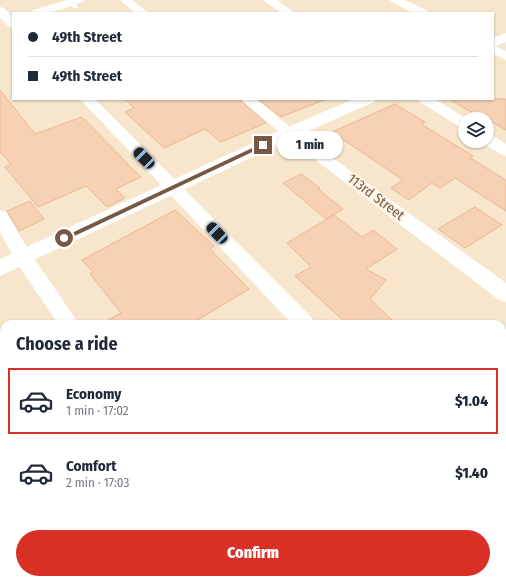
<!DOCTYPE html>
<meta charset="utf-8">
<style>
:root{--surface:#fff;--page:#f6f6f7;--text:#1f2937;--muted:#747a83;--line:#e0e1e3;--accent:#d93025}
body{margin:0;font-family:"Fira Sans Condensed",sans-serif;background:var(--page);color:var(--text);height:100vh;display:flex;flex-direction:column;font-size:15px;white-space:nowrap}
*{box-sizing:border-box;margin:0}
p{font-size:13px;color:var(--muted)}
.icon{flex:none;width:22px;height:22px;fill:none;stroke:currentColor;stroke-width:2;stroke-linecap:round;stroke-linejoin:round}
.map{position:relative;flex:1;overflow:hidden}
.drawer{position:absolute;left:0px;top:320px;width:506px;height:264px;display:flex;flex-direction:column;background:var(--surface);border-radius:12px 12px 0 0;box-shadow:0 1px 3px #0004}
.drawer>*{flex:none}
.top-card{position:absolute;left:12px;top:12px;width:482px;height:88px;border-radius:0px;box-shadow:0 1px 3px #0004;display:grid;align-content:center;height:88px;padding:0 16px;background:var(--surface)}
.fabs{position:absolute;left:458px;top:112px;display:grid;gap:8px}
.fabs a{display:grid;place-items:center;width:36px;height:36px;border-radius:50%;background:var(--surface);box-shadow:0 1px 3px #0004;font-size:20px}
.end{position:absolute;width:18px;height:18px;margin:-9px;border:5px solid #775844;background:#fff;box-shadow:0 0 0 2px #fff}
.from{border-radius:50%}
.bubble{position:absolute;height:28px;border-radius:14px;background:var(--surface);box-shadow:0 1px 3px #0004;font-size:13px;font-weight:800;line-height:28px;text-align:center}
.car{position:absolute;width:12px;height:24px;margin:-12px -6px;border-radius:5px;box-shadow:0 0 3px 1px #0007;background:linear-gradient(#222 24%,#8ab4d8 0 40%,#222 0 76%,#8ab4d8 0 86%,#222 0)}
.top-card b{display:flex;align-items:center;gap:14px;height:38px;font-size:15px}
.top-card b+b{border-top:1px solid var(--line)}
.top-card i{width:10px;height:10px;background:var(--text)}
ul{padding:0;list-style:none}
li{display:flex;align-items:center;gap:12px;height:66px;margin:0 8px 6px;padding:0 8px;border:2px solid transparent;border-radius:0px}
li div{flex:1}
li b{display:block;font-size:15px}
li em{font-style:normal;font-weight:800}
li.active{border-color:var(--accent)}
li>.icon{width:36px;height:36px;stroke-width:1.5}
h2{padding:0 16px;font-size:18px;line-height:48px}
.primary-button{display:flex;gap:8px;margin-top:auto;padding:8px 16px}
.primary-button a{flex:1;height:46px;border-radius:24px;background:var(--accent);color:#fff;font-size:16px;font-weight:800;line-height:46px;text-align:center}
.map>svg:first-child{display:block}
.residential{fill:#f7e5cc;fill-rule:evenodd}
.building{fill:#f6d1b4;stroke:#ebb792}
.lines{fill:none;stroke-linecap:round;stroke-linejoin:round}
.lane{fill:#fff;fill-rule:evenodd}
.street{fill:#fff;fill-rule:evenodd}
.secondary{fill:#fff;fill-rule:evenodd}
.route{fill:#775844}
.labels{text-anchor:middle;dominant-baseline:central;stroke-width:4;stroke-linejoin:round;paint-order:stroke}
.street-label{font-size:14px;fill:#775844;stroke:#fff6e7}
</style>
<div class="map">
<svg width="506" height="584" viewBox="0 0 506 584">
<rect width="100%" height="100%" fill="#fef3df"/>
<path class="residential" d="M0,0H506V584H0ZM13,13H493V99H13ZM465,119H487V141H465ZM4,324H502V580H4Z"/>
<g class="building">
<path d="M0,90L35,134L82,117L128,164H127L141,177L116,189L125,198L107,207L86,186L38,207L5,167L11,164L0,152Z"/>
<path d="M125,99H239L266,123L221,142L205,129L164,148L125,112L134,108Z"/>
<path d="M258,99H324V100L281,117Z"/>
<path d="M449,99H506V130L487,119H483Z"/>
<path d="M395,104L425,122L421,124L473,156L470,158L506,180V211L455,178L440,188L432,183L409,200L391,188L403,180L332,132Z"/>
<path d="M301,174L320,188L318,189L343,209L326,219L283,183Z"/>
<path d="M30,201L44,219L19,231L7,211Z"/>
<path d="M475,207L502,225L465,248L438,229Z"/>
<path d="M175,210L214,246L210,249L249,289L191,324H101L121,313L90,274L93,272L82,260Z"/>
<path d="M334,215L362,237L373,230L397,249L366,269L386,280L370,299L396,324H347L295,276L311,267L287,243Z"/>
</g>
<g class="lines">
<path class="lane" d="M70,1H74L78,7L77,8H73L69,2Z"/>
<g class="street">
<path d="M67,0H85L83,2L49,13H31L33,10Z"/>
<path d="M120,0H133L148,13H135Z"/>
<path d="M263,0H277L295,13H281Z"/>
<path d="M390,0H405L426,10L428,13H413L392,2Z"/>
<path d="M0,7L4,8L13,17V28L9,27L0,18Z"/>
<path d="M493,45L506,51V60L493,54Z"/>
<path d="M80,99H95L312,318L315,324H292Z"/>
<path d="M240,99H256L294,130L506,283V302L499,300L284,136Z"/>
<path d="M418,99H435L467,119H465V129L460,127L420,102Z"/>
<path d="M487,134L493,136L506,144V156L500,154L481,142V141H487Z"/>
<path d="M0,210L6,212L30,252L79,324H58L16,262L0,232Z"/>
<path d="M502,515L506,516V545L502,544Z"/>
<path d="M229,580H259L260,584H231Z"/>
</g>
<g class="secondary">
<path d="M506,33V42L493,47V38Z"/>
<path d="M354,99H376L374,102L295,137L0,276V259L283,129Z"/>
</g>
</g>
<path class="route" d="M263,143L265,144V146L66,240H62L61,238Z"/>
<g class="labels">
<g class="street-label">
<text transform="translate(376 197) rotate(37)">113rd Street</text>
</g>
</g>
</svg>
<div class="fabs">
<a><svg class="icon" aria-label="layers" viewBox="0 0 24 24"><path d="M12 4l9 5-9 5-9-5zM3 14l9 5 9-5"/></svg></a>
</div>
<i class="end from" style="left:64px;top:238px"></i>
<i class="end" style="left:263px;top:145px"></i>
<div class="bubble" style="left:277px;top:131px;width:66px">1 min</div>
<i class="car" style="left:144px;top:158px;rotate:316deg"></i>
<i class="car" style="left:217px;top:233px;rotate:316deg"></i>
<div class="top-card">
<b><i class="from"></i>49th Street</b>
<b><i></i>49th Street</b>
</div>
<section class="drawer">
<h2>Choose a ride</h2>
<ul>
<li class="active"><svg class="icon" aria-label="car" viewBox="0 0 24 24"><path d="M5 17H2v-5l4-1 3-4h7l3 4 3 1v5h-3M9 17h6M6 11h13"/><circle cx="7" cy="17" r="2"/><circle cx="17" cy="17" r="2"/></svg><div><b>Economy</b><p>1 min · 17:02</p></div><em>$1.04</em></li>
<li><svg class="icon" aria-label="car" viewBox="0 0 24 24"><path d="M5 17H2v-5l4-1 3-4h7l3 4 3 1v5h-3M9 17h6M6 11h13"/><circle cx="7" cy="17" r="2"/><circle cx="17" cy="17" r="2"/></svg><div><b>Comfort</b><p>2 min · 17:03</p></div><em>$1.40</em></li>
</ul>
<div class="primary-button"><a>Confirm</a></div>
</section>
</div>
